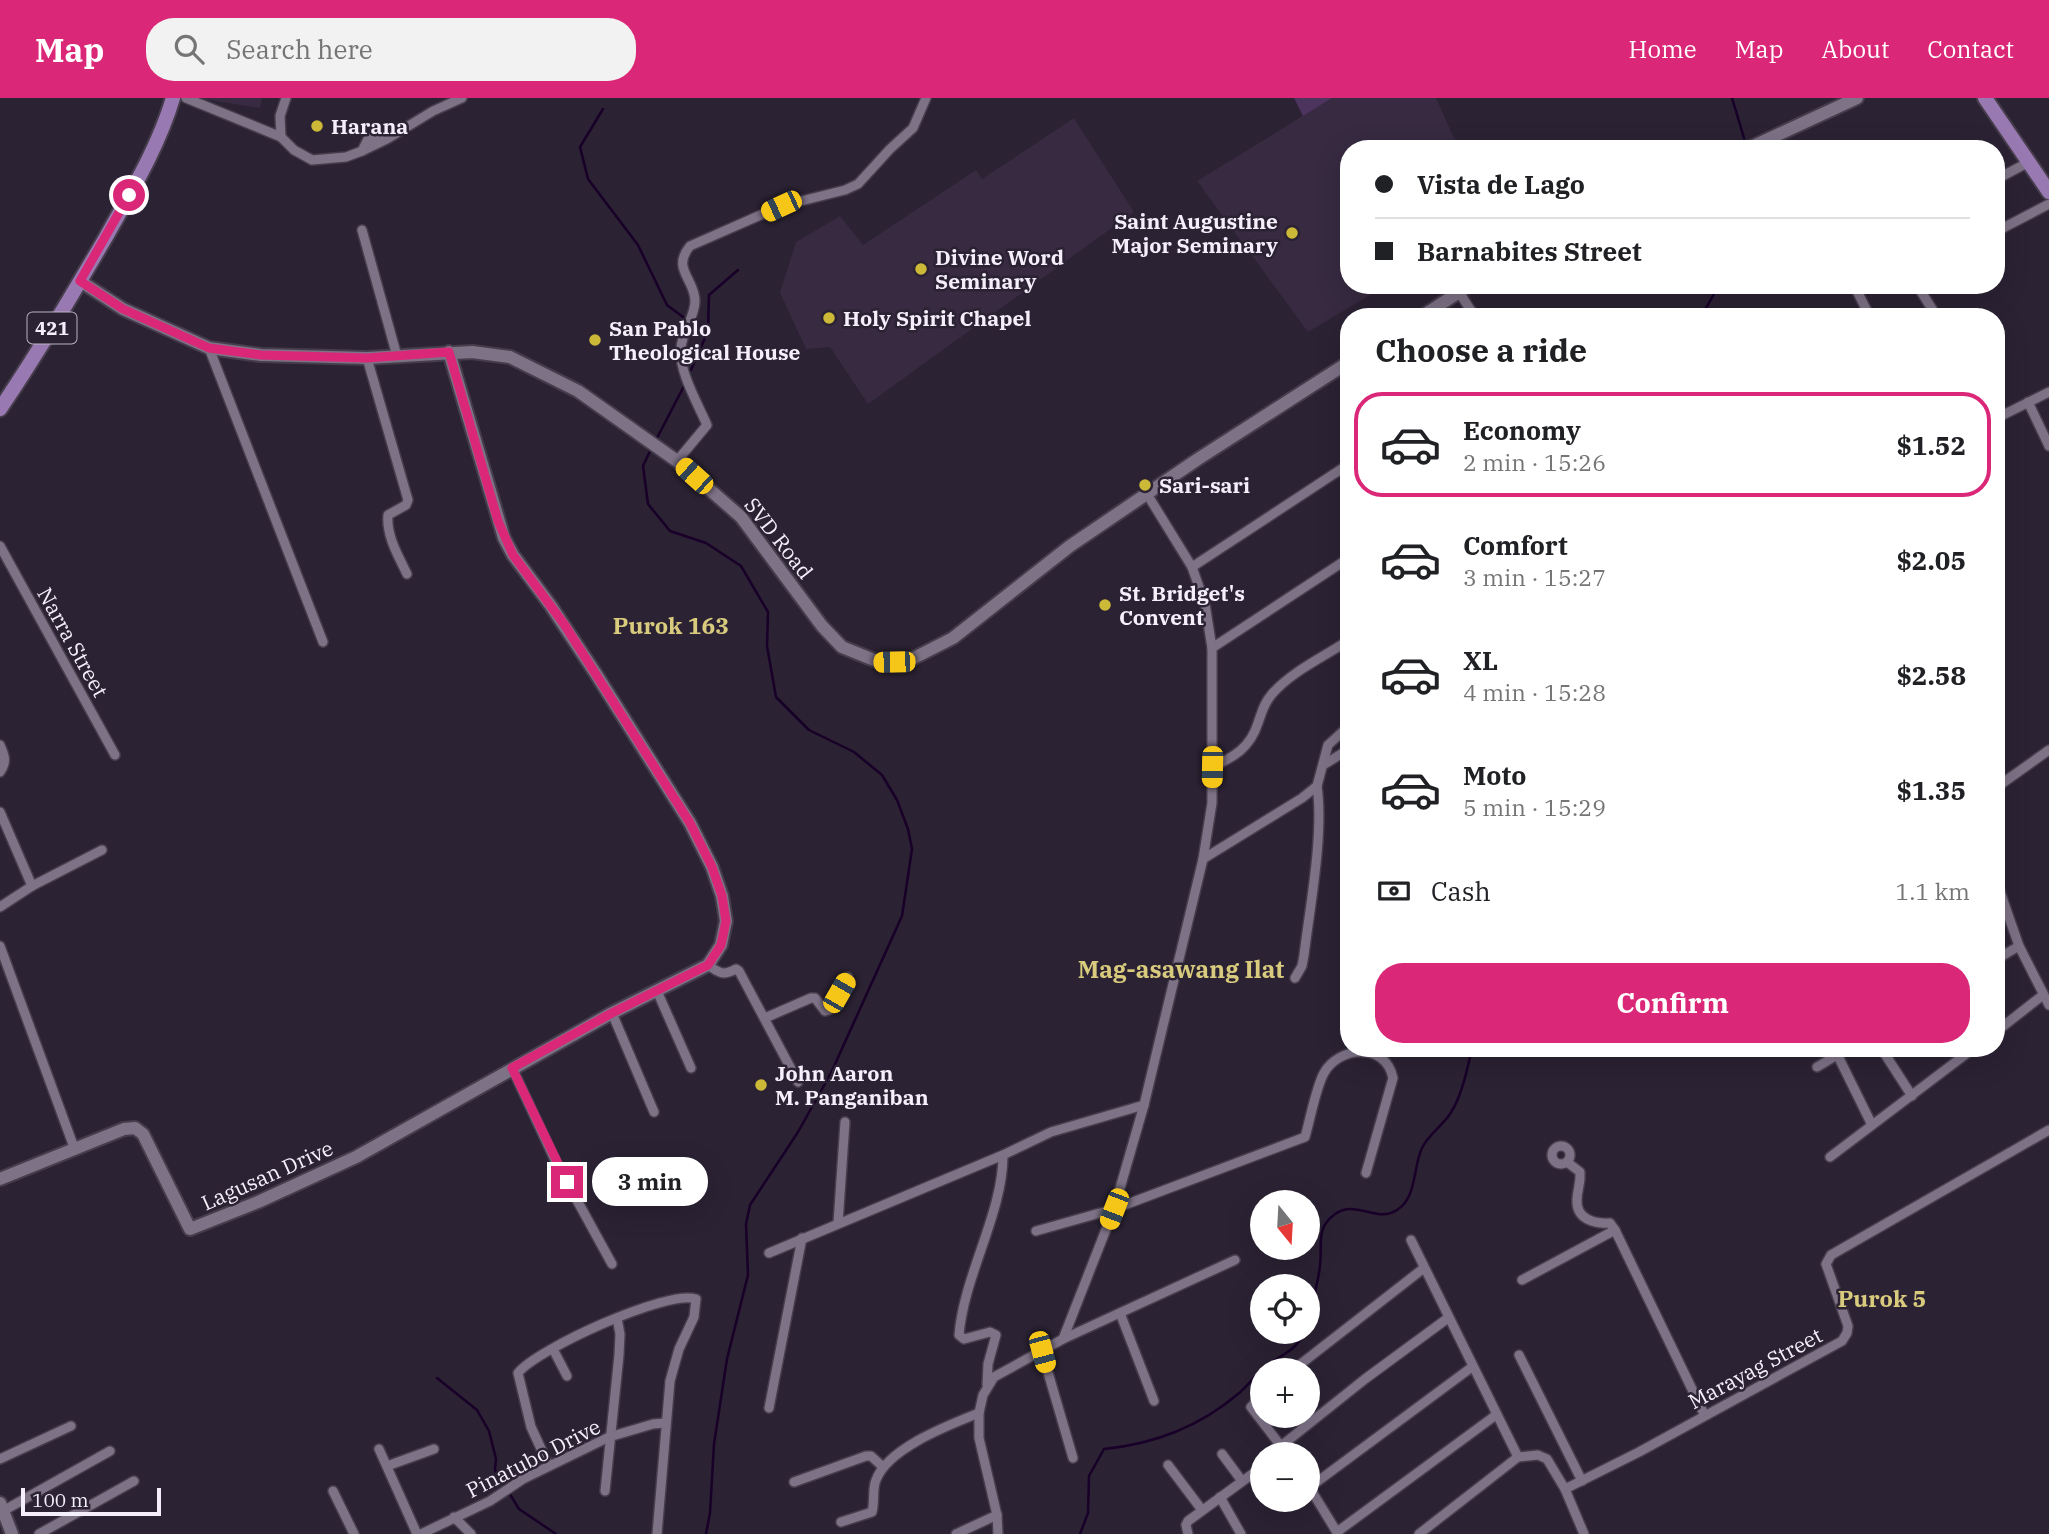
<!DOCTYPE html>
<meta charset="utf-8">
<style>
:root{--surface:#fff;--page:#f2f2f2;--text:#202124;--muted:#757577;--line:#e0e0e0;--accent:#db2777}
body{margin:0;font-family:"IBM Plex Serif",serif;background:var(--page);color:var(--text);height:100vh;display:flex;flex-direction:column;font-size:26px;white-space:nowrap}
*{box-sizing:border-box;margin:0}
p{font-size:23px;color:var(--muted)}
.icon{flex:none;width:38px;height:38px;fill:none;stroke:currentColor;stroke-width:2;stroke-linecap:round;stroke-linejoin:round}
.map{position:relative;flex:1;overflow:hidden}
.panel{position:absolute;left:1340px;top:210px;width:665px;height:749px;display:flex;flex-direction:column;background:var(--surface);border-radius:28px;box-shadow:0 7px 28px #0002}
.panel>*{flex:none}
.guide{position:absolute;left:1340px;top:42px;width:665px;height:154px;border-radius:28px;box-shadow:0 7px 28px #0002;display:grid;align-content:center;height:154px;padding:0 35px;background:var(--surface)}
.needle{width:46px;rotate:162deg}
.controls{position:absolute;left:1250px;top:1092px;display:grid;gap:14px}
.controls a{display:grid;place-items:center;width:70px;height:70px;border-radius:50%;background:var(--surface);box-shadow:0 7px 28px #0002;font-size:35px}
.scale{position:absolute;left:21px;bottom:18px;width:140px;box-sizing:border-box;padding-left:7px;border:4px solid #f5effb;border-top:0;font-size:19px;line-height:24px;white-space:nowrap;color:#f5effb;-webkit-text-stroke:5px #2b2233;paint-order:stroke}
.end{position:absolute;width:32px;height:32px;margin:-16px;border:9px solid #db2777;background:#fff;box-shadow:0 0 0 4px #fff}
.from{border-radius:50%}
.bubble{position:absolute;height:49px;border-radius:24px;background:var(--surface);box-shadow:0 7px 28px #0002;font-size:23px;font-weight:700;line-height:49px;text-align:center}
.car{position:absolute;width:21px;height:42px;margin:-21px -10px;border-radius:9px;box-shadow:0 0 5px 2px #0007;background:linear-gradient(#f5c518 24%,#345 0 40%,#f5c518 0 76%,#345 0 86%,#f5c518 0)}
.guide b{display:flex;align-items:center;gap:24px;height:66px;font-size:26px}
.guide b+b{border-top:2px solid var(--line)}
.guide i{width:18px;height:18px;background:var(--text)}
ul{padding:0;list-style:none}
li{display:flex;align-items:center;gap:21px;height:105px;margin:0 14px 10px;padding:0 21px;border:4px solid transparent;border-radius:28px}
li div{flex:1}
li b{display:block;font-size:26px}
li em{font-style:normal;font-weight:700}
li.current{border-color:var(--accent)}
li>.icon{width:63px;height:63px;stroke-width:1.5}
h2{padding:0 35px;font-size:32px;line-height:84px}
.pay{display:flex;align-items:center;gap:18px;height:77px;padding:0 35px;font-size:26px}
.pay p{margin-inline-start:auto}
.button{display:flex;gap:14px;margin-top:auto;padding:14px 35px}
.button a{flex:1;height:80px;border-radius:28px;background:var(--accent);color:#fff;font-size:28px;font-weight:700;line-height:80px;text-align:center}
header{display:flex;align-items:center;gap:42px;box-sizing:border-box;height:98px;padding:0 35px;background:var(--accent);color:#fff}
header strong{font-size:33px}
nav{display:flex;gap:38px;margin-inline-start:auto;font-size:24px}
.search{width:490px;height:63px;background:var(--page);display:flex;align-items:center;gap:18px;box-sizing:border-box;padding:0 24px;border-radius:28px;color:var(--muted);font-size:26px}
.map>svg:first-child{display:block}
.built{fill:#372a41}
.green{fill:#4d345f}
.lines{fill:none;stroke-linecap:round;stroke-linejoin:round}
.stream{stroke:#180029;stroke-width:2.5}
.street-casing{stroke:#463d4c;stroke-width:12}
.secondary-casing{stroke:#463d4c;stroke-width:16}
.primary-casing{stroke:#463d4c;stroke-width:18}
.street{stroke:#7d7286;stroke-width:9}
.secondary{stroke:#7d7286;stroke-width:12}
.primary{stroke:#9979b1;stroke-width:14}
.route{stroke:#db2777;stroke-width:9}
.poi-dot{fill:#cdb938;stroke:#2b2233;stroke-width:2.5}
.labels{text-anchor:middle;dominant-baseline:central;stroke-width:5;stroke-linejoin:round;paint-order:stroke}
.shield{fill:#2b2233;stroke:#b8b2bf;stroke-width:2}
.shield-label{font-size:19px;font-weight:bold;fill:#f5effb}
.poi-label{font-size:21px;font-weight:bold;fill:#f5effb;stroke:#2b2233;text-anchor:start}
.street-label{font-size:21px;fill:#f5effb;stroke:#2b2233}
.neighbourhood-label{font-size:23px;font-weight:bold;fill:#d9cb7d;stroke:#2b2233}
.quarter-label{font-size:24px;font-weight:bold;fill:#d9cb7d;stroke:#2b2233}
</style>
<header>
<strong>Map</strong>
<div class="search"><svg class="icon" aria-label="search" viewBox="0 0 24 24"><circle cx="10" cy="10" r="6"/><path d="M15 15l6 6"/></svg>Search here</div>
<nav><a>Home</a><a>Map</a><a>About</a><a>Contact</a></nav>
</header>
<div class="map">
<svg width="2049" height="1436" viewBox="0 0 2049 1436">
<rect width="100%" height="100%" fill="#2b2233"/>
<g class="built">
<path d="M196,0H262L260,10Z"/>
<path d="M1332,0H1436L1459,51H1349V187H1387L1308,234L1197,83Z"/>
<path d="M1074,20L1134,114L868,306L830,249L806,251L780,195L796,144L840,118L863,147L976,72L982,81Z"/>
</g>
<path class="green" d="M1294,0H1332L1303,18Z"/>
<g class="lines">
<g class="stream">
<path d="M1732,0L1744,40"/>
<path d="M603,11L580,49L588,81L638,147L667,207L683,219"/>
<path d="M1701,219L1719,187"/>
<path d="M697,226L708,233"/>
<path d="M691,272L708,233L709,197L738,172"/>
<path d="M656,342L685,286"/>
<path d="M651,351L643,368L648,406L670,433L706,445L741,468L768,514L767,548L776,599L809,632L854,654L882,677L897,702L908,731L912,751L902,818L831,975L798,1034L750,1107L746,1126L748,1177L727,1261L714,1346L710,1415L706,1436"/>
<path d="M1307,1225C1312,1206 1318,1187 1320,1167C1322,1154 1318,1136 1326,1125C1348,1096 1369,1122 1391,1115C1418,1105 1412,1071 1422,1050C1428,1037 1442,1028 1450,1016C1462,998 1467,972 1472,950"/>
<path d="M437,1280L477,1312L489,1333L496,1361L495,1372L519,1411L556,1436"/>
<path d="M1080,1436L1088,1415L1089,1378L1104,1351C1155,1346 1199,1329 1238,1296C1248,1288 1255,1277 1265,1269C1281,1256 1296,1254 1304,1234"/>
</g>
<defs>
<g id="street">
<path d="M186,0L281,39L294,52L312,62L346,59L362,53L387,41L433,13L462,0"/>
<path d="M281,39L280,18L286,0"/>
<path d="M362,53L368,41L373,38L386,41"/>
<path d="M1997,81L2029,64"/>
<path d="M2003,130L2049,106"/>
<path d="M362,132L397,258"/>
<path d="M1854,187L1870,219"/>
<path d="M1917,187L1937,219"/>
<path d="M1789,190L1795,187"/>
<path d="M1459,194L1475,219"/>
<path d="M209,250L323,544"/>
<path d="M367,260L408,402L406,407L388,417C386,438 399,459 407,476"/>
<path d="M2028,304L2049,348"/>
<path d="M1997,320L2049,294"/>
<path d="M677,363L707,327C698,306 678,272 681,250C682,234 695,219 695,203C695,181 671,171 690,148L781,108L845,92L858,86L890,51L913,30L926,0"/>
<path d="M0,448L115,657"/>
<path d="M1192,469L1349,366"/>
<path d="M1212,550L1349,460"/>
<path d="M0,647C5,658 7,664 0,674"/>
<path d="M1325,666L1349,651"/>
<path d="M1212,669C1234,659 1250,650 1258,625C1262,614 1264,605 1272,596C1292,573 1324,559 1349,542"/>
<path d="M1997,689L2049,652"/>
<path d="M0,714L32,788"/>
<path d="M1203,761L1302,700L1317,688L1328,647L1349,628"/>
<path d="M1997,785L2019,848L2049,907"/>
<path d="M0,809L32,788L102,752"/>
<path d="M0,848L75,1052"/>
<path d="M1997,861L2019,848"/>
<path d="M708,867C719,875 723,878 736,871L739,873L798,984"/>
<path d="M1295,880L1302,868L1304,857C1310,808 1324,736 1317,688"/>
<path d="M657,893L691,970"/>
<path d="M612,915L654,1014"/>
<path d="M765,920L811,900H815L825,913L829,912L848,879"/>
<path d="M1997,933L2043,897"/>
<path d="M1881,950L1912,998"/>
<path d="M1837,956L1872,1027"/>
<path d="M1817,969L1849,950"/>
<path d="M512,970L556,1064L612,1166"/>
<circle cx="1561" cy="1057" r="9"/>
<path d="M1830,1059L1974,950"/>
<path d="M1567,1064L1580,1074C1581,1087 1577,1091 1577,1102C1576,1121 1594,1126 1610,1125L1615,1132"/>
<path d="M838,1125L845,1024"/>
<path d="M1036,1133L1114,1111L1305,1039C1310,1022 1316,989 1324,975C1338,949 1385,943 1393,980L1366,1075"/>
<path d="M1411,1142L1518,1359"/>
<path d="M769,1155L1003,1057L1051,1034L1144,1007"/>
<path d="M1522,1182L1615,1132L1704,1316"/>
<path d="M1120,1215L1154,1303"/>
<path d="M1063,1241L1114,1111L1144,1007L1203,761L1212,705V550L1205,506L1192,469L1147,396"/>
<path d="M553,1251L567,1278"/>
<path d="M1042,1254L1073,1360"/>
<path d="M1519,1257L1582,1383"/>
<path d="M1293,1272L1424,1170"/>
<path d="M987,1287L988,1266L996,1237L990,1234L964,1241L959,1237C964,1177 1003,1115 1003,1057"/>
<path d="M1262,1297L1251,1309L1287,1356"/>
<path d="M769,1310L802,1140"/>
<path d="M1281,1348L1365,1281L1448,1220"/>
<path d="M379,1351L417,1436"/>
<path d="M1222,1356L1242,1383"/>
<path d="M0,1361L71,1328"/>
<path d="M1168,1367L1202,1412"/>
<path d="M387,1368L434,1351"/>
<path d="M549,1368L531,1329L518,1275C537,1251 668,1191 696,1201L694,1219L679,1251L670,1283L657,1436"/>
<path d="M794,1384L866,1358H871L883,1369"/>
<path d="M1308,1387L1338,1436"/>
<path d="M1310,1389L1472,1269"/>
<path d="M1565,1391L1639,1354L1842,1243L1847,1235L1848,1228L1826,1166L1831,1157L2049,1032"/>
<path d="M333,1393L354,1436"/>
<path d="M605,1393L619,1257L620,1236L617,1220"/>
<path d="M1220,1399L1241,1436"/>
<path d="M3,1413L110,1353"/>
<path d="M454,1419L471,1436"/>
<path d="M841,1424L872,1414C875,1403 872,1391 876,1382C888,1350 949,1327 979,1315"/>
<path d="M1337,1434L1496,1317"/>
<path d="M39,1436L134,1383"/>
<path d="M421,1436L490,1403L523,1381L609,1339L653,1326L665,1325"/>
<path d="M956,1436L997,1417"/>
<path d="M998,1436L997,1417L979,1340V1315L983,1297L994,1279L1063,1241L1235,1162"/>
<path d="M1188,1436L1186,1427L1188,1423L1262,1369"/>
<path d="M1419,1436L1518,1359L1538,1357L1547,1361L1565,1391L1584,1436"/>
</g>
<g id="secondary">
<path d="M1747,51L1857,0"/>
<path d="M80,183L123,211L209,250L261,257L367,260L472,254L510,259L578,293L677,363L741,419L822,528L842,549L879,564L908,563L953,540L1070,448L1198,361L1349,264"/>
<path d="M1421,219L1470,187"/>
<path d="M0,1081L124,1031L135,1030L143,1036L190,1131L258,1104L356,1059L612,915L708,867L721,847L726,823L722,798L712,769L690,725L596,576L551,508L513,457L504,440L449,254"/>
<path d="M0,1405L12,1436"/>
</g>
<g id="primary">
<path d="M1985,0L2049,94"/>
<path d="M0,311C38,255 72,197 106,139C131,94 158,50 173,0"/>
</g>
</defs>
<use href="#street" class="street-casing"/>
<use href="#secondary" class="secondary-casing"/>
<use href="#primary" class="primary-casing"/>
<use href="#street" class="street"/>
<use href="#secondary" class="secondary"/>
<use href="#primary" class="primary"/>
</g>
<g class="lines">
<path class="route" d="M129,97L80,183L123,211L209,250L261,257L367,260L449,254L498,423L513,457L564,526L690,725L712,769L722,798L726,823L721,847L708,867L612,915L512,970L567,1084"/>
</g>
<g class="poi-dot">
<circle cx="317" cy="28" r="7"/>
<circle cx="1292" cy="135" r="7"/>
<circle cx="921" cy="171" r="7"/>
<circle cx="829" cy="220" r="7"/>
<circle cx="595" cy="242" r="7"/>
<circle cx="1145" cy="387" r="7"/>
<circle cx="1105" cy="507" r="7"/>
<circle cx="761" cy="987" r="7"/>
</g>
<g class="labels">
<rect class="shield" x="27.5" y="214.5" width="49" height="31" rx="5"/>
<g class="shield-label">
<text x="52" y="230">421</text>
</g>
<g class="poi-label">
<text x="331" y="28">Harana</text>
<text x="1278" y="123" text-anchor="end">Saint Augustine<tspan x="1278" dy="24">Major Seminary</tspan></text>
<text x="935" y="159">Divine Word<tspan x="935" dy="24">Seminary</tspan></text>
<text x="843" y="220">Holy Spirit Chapel</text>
<text x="609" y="230">San Pablo<tspan x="609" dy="24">Theological House</tspan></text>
<text x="1159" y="387">Sari-sari</text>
<text x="1119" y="495">St. Bridget's<tspan x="1119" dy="24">Convent</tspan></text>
<text x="775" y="975">John Aaron<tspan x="775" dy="24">M. Panganiban</tspan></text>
</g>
<g class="street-label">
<text transform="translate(779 440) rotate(52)">SVD Road</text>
<text transform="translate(73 544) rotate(61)">Narra Street</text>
<text transform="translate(267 1077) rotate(-24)">Lagusan Drive</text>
<text transform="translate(1755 1270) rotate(-28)">Marayag Street</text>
<text transform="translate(533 1360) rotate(-27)">Pinatubo Drive</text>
</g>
<g class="neighbourhood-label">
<text x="671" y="527">Purok 163</text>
<text x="1882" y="1200">Purok 5</text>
</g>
<g class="quarter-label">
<text x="1181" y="871">Mag-asawang Ilat</text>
</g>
</g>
</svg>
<div class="controls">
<a><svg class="needle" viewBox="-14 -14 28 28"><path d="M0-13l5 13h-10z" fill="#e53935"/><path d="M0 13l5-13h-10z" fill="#757577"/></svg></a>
<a><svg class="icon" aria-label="locate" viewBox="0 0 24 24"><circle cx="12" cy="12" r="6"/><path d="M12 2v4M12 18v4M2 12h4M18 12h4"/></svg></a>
<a>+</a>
<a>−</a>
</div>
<div class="scale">100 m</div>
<i class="end from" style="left:129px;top:97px"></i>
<i class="end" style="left:567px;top:1084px"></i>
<div class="bubble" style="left:592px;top:1059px;width:116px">3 min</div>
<i class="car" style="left:781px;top:108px;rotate:245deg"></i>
<i class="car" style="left:694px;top:378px;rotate:312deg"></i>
<i class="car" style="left:894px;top:564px;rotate:269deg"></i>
<i class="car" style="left:1212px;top:669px;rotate:181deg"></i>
<i class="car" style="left:839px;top:895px;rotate:30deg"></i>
<i class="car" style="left:1114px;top:1111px;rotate:201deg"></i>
<i class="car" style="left:1042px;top:1254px;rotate:165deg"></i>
<div class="guide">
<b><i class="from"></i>Vista de Lago</b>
<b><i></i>Barnabites Street</b>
</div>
<section class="panel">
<h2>Choose a ride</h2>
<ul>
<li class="current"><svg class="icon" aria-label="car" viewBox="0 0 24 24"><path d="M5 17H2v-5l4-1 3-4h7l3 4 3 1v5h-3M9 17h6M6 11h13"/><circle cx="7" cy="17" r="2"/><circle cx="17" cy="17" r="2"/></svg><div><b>Economy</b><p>2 min · 15:26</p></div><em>$1.52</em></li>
<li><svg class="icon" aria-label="car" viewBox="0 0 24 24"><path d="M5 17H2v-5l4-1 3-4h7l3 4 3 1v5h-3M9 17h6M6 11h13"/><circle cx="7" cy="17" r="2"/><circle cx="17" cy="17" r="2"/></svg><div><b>Comfort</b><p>3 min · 15:27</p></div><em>$2.05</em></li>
<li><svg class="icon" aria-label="car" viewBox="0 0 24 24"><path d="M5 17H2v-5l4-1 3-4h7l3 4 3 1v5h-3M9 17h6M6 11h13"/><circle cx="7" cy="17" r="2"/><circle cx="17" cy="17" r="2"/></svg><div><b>XL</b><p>4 min · 15:28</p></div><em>$2.58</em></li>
<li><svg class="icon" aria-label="car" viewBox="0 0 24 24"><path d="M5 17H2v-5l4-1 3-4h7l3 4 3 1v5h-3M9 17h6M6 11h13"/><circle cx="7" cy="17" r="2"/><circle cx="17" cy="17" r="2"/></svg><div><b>Moto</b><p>5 min · 15:29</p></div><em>$1.35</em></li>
</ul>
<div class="pay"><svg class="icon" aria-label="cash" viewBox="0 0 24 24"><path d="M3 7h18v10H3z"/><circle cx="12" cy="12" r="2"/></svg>Cash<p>1.1 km</p></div>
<div class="button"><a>Confirm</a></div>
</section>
</div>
